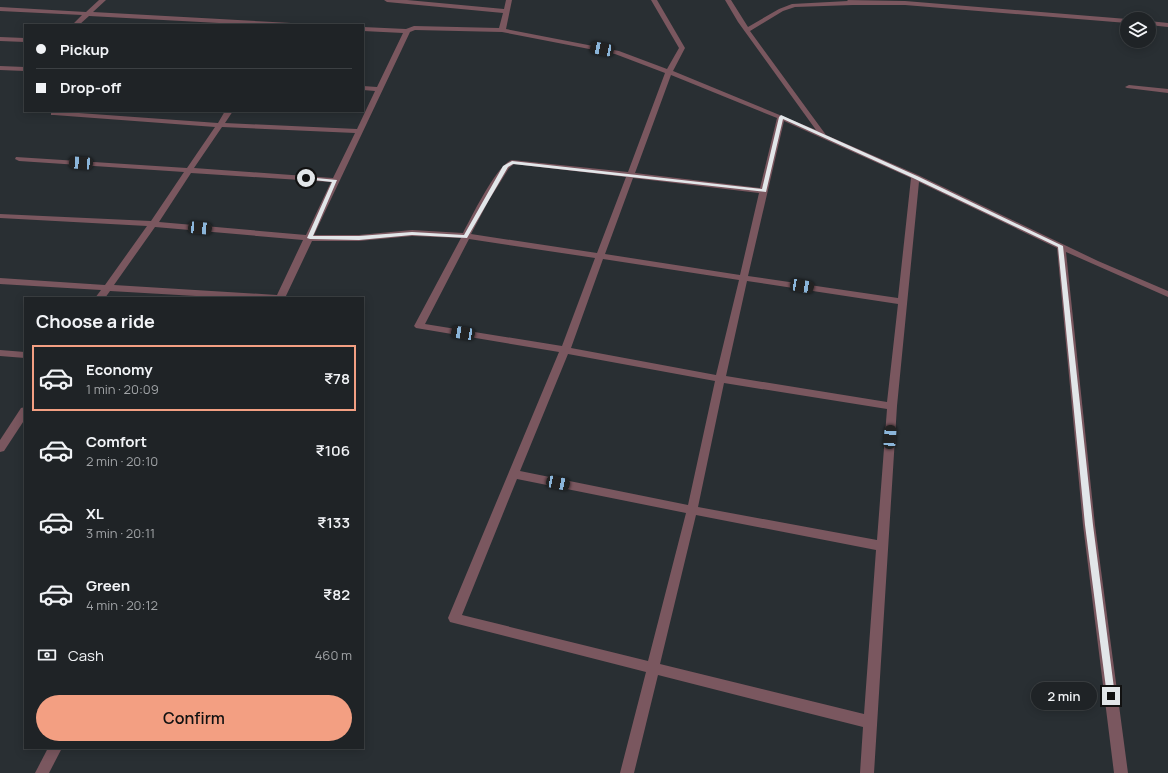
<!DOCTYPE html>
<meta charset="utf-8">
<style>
:root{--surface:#1f2326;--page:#272b2e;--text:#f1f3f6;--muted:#a1a4a7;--line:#3c4043;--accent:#f39f82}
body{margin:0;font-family:Manrope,sans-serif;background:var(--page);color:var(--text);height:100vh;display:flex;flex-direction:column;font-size:15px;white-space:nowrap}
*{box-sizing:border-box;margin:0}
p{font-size:13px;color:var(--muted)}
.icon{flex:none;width:22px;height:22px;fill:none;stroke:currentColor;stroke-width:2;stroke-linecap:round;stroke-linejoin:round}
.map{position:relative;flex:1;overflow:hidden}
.panel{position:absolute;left:24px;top:297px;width:340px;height:452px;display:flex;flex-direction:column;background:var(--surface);border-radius:0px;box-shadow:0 2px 10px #0003,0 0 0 1px var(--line)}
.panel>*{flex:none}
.guide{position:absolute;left:24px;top:24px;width:340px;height:88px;border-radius:0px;box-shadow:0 2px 10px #0003,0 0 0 1px var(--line);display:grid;align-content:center;height:88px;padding:0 12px;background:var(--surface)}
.fabs{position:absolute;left:1120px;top:12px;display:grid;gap:8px}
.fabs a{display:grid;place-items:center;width:36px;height:36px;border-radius:50%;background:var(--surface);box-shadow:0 2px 10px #0003,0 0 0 1px var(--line);font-size:20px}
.end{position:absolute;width:18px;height:18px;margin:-9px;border:5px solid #e2e6e9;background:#111;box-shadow:0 0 0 2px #111}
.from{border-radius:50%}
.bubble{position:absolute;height:28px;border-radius:14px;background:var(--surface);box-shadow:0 2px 10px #0003,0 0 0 1px var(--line);font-size:13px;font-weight:600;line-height:28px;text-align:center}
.car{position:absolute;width:12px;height:24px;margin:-12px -6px;border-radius:5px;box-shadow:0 0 3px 1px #0007;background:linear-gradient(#222 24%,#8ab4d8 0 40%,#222 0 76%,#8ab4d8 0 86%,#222 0)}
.guide b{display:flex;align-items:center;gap:14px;height:38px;font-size:15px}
.guide b+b{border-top:1px solid var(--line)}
.guide i{width:10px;height:10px;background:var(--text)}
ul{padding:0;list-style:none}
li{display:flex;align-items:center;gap:12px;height:66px;margin:0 8px 6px;padding:0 4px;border:2px solid transparent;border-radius:0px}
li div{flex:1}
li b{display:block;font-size:15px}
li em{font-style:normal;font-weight:600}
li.active{border-color:var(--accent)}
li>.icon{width:36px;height:36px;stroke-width:1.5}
h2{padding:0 12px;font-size:18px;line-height:48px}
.pay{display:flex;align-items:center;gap:10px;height:44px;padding:0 12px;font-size:15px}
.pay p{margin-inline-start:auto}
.primary-button{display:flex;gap:8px;margin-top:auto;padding:8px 12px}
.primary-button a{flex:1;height:46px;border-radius:24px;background:var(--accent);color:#111;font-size:16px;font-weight:600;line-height:46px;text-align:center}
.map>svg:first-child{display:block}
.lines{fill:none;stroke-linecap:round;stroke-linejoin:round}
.minor{fill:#7a575f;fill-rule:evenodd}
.route{fill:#e2e6e9}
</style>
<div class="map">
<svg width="1168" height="773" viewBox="0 0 1168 773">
<rect width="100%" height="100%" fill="#292f33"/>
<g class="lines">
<g class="minor">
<path d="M99,0H106L93,12L291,23L294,25H256L89,16L79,25H72L82,15L0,11V7L86,12Z"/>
<path d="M384,0H407L504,9L506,0H512L506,29L619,51L667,69L679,48L651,0H657L685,48L673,71L816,130L738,22L725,0H731L748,27L779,9L792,4L848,1L847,0L905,1L1127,19V23L905,5H853L795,7L783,11L750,31L826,135L918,175L1098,261L1168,291V297L1066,252L1095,525L1128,773H1114L1083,525L1057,248L919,182L897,406L874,773H860L863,727L658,675L634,773H620L646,672L450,622L448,618L559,352L416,328L414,326L461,238L412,236L359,241H312L285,298H230L110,291L105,298H95L101,290L0,284V278L105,285L147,226L0,218V214L151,221L184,172L19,161L15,159L16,157L187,168L215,127L54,115H51V111L218,123L225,111H233L225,123L357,129L375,91L363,90V86L377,87L403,33L363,31V27L406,29L414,26L499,28L503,13L387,2ZM415,30L502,32L615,54L665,73L628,172L512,160C497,164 471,218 463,233L412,230L359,235H314L410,32ZM671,75L777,118L760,188L635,173ZM784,121L911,178L898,298L748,276ZM222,127L355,133L333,178L194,168ZM514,164L626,177L597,253L471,234L489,200L509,168ZM191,173L331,182L306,235L159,222ZM633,178L759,193L740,275L605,254ZM155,227L303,240L277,295L114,285ZM469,239L595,258L562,346L425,324ZM603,259L739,280L716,375L571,348ZM747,281L898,304L887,402L726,376ZM568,354L715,381L688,505L520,471ZM724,383L887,409L877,540L698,507ZM517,479L686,513L648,661L462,615ZM696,515L876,550L864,714L660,664Z"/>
<path d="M1149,21L1168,23V27L1149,25Z"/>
<path d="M0,37L25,38V42L0,41Z"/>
<path d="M0,66L25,67V71L0,70Z"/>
<path d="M1129,85L1168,89V93L1127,88L1125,87Z"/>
<path d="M0,350L25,352V358L0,356Z"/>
<path d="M25,407V419L4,451L0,452V440L21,408Z"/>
<path d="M48,748H62L49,773H35Z"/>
</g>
</g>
<path class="route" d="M781,115L917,176L1063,246L1093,525L1115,696L1114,698H1108L1107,696L1085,525L1058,247L913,178L783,119L766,192L513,164L508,167L467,238L412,235L359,240L310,239L307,238L332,182L304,179L306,177L337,180L313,236H359L412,232L464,235L503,166L512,161L762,189L779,117Z"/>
</svg>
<div class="fabs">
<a><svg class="icon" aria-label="layers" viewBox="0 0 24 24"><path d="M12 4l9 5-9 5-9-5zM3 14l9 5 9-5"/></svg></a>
</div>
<i class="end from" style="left:306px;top:178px"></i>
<i class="end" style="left:1111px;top:696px"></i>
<div class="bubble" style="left:1031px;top:682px;width:66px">2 min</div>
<i class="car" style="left:602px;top:49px;rotate:281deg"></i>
<i class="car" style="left:81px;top:163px;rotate:274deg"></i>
<i class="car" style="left:200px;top:228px;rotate:95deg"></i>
<i class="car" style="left:802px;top:286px;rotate:99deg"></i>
<i class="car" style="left:463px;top:333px;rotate:279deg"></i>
<i class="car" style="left:890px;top:437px;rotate:4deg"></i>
<i class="car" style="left:558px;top:483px;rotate:101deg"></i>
<div class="guide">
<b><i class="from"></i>Pickup</b>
<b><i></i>Drop-off</b>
</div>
<section class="panel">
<h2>Choose a ride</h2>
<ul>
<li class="active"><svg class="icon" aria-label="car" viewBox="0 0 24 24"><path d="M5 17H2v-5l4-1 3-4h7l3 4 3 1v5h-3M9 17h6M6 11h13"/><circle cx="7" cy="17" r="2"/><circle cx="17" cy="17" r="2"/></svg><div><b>Economy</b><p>1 min · 20:09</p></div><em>₹78</em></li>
<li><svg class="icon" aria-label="car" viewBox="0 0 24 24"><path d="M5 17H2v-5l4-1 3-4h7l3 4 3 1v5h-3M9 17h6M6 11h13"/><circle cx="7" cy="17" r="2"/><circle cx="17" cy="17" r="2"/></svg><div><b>Comfort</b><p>2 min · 20:10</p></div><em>₹106</em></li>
<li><svg class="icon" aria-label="car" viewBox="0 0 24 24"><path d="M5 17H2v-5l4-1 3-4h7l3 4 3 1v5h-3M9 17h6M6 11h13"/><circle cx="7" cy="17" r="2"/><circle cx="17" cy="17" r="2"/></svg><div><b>XL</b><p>3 min · 20:11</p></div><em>₹133</em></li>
<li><svg class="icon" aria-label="car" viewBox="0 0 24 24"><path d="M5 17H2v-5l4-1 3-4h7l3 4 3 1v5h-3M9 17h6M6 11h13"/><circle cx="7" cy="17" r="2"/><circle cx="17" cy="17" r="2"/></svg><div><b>Green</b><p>4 min · 20:12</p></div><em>₹82</em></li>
</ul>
<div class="pay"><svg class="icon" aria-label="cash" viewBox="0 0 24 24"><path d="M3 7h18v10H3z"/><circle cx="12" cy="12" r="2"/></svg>Cash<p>460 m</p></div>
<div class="primary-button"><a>Confirm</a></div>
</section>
</div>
